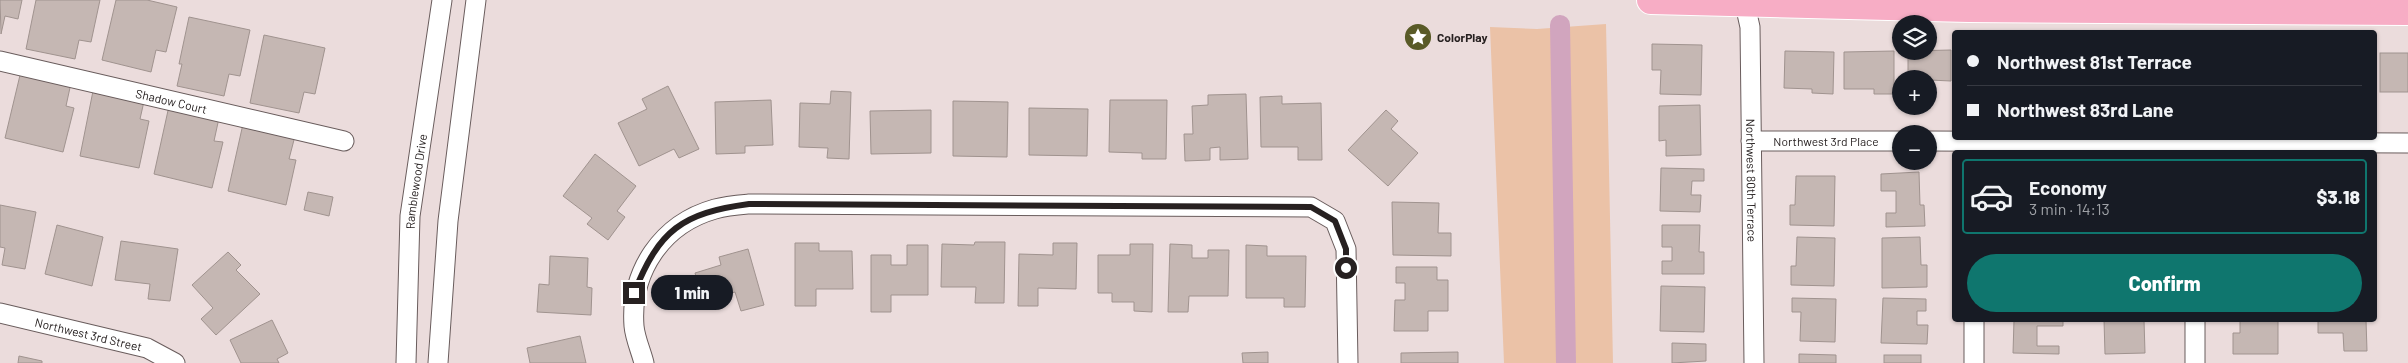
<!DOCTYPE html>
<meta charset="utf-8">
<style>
:root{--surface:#171b24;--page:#20242c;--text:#f1f3f6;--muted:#9ea1a6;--line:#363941;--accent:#0f766e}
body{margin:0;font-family:Barlow,sans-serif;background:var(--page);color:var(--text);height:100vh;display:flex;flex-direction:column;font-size:19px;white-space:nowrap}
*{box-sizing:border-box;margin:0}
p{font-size:16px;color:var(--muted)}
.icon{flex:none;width:28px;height:28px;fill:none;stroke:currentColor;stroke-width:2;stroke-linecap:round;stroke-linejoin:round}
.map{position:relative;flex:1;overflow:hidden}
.side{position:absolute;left:1952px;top:150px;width:425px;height:172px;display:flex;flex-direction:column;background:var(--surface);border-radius:5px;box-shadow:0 1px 4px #0004}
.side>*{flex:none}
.hud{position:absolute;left:1952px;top:30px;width:425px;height:110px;border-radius:5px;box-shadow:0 1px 4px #0004;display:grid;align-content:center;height:110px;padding:0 15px;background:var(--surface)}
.controls{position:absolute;left:1892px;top:15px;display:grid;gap:10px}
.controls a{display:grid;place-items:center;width:45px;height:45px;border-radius:50%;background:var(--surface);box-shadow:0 1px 4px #0004;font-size:25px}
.end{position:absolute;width:22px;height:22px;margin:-11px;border:6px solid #272121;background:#fff;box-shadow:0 0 0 2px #fff}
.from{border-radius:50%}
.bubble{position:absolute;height:35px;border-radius:18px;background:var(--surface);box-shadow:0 1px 4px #0004;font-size:16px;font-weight:800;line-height:35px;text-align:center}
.hud b{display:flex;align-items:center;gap:18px;height:48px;font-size:19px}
.hud b+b{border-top:1px solid var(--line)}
.hud i{width:12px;height:12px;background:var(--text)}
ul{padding:9px 0 0;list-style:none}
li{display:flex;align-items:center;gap:15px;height:75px;margin:0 10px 8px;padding:0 5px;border:2px solid var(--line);border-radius:5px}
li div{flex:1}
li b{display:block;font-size:19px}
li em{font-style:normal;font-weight:800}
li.on{border-color:var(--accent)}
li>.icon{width:45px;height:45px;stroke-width:1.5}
.action{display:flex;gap:10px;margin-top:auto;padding:10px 15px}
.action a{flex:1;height:58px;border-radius:30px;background:var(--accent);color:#fff;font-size:20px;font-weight:800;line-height:58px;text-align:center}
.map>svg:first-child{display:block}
.green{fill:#ebc2a7}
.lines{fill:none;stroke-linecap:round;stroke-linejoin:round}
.canal{stroke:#d1a5be;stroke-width:20}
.building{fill:#c5b7b3;stroke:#a0938f}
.minor-casing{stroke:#695c5c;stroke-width:21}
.primary-casing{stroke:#fff;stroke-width:30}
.minor{stroke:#fff;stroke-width:19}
.primary{stroke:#f7adc5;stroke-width:28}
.route{stroke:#272121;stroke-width:6}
.labels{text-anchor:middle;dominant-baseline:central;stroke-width:4.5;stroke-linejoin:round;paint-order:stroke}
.poi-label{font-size:12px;font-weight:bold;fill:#272121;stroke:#ebdcdc;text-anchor:start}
.street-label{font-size:12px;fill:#272121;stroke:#ebdcdc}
</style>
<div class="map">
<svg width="2408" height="363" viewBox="0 0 2408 363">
<rect width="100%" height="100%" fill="#ebdcdc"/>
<path class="green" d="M1606,24L1613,363H1504L1490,27L1537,29Z"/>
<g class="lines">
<path class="canal" d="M1560,25L1566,363"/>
</g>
<g class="building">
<path d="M0,0H22L18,19L5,16L1,34Z"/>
<path d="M36,0H100L91,42L79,40L75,59L26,49Z"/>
<path d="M116,0H147L177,7L166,52L156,50L151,72L102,60Z"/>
<path d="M189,17L250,30L240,76L229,74L224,96L177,86L182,64H179Z"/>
<path d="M264,35L325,48L315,94L304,92L299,113L250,103Z"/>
<path d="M1652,44L1702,45L1701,95L1660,94L1661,70H1652Z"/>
<path d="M1951,50V81L1908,79V51Z"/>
<path d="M1785,51L1834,52L1833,94L1812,93V89L1784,88Z"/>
<path d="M1894,51V94H1874V89H1844V52Z"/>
<rect x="2380" y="53" width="28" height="39"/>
<path d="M21,71L71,83L66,106L74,108L63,152L5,138Z"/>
<path d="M94,86L145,97L140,119L149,121L139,168L80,156Z"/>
<path d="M668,86L699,149L679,158L674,149L639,166L618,123L647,109L642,99Z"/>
<path d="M831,91L851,92L849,159L827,158L828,148L799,147L800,103L830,104Z"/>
<path d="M1246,94L1248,159L1220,160V147L1210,148V160L1185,161L1184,134H1193L1192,106L1208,105V95Z"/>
<path d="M1282,96V104L1321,103L1322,160H1298V147H1261L1260,97Z"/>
<path d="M771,100L773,145L745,146V153L716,154L715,102Z"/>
<path d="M1110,100H1167L1166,159H1142V153L1109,152Z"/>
<path d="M953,101L1008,102L1007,157L953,156Z"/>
<path d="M1700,105L1701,155L1666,156V140L1659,141V106Z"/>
<path d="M169,106L219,118L214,141L223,142L212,188L154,174Z"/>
<path d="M1029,108L1088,109L1087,156L1029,155Z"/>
<path d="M931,110V153L871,154L870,111Z"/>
<path d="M1386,110L1398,121L1391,129L1418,153L1388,186L1348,150Z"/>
<path d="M243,124L295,136L289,159L296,160L286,205L228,191Z"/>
<path d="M595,154L636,186L617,211L625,217L608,240L587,224L592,218L563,196Z"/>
<path d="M1661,168L1704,169V181H1692L1691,195H1701L1700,212L1660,211Z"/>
<path d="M1919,172L1920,205H1924L1925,226L1886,227V213H1896V191H1881V174Z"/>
<path d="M1796,176H1835L1834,226L1790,225V205H1795Z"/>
<path d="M308,192L333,197L329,216L304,210Z"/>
<path d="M1392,202L1439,203L1438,233H1451V256L1393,255Z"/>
<path d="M0,205L36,212L25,269L2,265L5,248L0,247Z"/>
<path d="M57,225L103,237L92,286L45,274Z"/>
<path d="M1662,225H1700L1699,252H1704V274H1662V261H1672V247H1662Z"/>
<path d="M1797,237L1835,238L1834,286L1791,285V266H1796Z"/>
<path d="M1920,237L1921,265H1927V287L1882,288V238Z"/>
<path d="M121,241L178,249L170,301L148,299L150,284L115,280Z"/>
<path d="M975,242H1005L1004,303H975L976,287H941L942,244L974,245Z"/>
<path d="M795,243H819V251H852L853,289H816V306H795Z"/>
<path d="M1053,243H1077L1076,289L1038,288V306H1018L1019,254L1053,255Z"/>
<path d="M1130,244H1153L1152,312L1134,311V302H1112V293H1098V255H1130Z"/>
<path d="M1170,244L1192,245V258H1208V250H1229L1228,296H1189L1188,312H1168Z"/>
<path d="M907,245H928V295H891V312H871V255H891V265H907Z"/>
<path d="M1246,245L1267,246V256H1306L1305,307H1284V298H1246Z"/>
<path d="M748,249L764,305L741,311L735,292L703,301L695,273L721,265L719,257Z"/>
<path d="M228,252L241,265L236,270L260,294L216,335L201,319L213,308L192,285Z"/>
<path d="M550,256L588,258L587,287L592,288L591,315L537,312L539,284L549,285Z"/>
<path d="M1396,267H1437V280H1448V311H1428V331H1394L1395,300H1405V283H1396Z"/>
<path d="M1661,286L1705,287L1704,332L1660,331Z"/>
<path d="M1792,298L1836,299L1835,342L1800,341L1801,312H1792Z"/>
<path d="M1883,298L1926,299V311H1917V325H1928L1927,344L1881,343Z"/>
<path d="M272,320L288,353L277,359L279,363H241L230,340Z"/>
<path d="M2014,320H2063V326H2037V346H2059V354L2013,353Z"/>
<path d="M2104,320H2144L2145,353L2105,354Z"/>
<path d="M2240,320H2278V354H2233V333H2240Z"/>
<path d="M2318,320H2366L2367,351H2344L2343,333H2318Z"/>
<path d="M580,336L586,363H530L527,348Z"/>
<path d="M1672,343L1706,344V361L1672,363Z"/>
<path d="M1268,352V363H1243L1242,353Z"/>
<path d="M1458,352V363H1401V353Z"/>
<path d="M1799,354L1836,355V363H1799Z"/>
<rect x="1884" y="355" width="37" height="8"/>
<path d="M19,356L42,361V363H18Z"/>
</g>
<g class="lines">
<defs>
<g id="minor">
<path id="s1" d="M1744,0L1750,27L1754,363"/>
<path id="s2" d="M0,61L344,141"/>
<path id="s3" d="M1751,141H1901"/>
<path d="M1929,141L2408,143"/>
<path id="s4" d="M0,313L147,348L175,363"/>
<path d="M1974,320V363"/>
<path d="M2195,320V363"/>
<path id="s5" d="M406,363L410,216L442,0"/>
<path d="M438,363L448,221L476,0"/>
<path d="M644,363C641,351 635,338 634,326C630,271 662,224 715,209C726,206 738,205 749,204L1311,207L1335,221L1346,249L1348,363"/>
</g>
<path id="primary" d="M1651,0L1969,8L2408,11"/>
</defs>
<use href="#minor" class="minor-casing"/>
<use href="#primary" class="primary-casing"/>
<use href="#minor" class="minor"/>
<use href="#primary" class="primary"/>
</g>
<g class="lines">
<path class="route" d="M634,293C659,230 682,213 749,204L1311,207L1335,221L1346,249V268"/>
</g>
<defs>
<symbol id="sight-disc" viewBox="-11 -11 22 22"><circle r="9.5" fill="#595a27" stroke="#ebdcdc"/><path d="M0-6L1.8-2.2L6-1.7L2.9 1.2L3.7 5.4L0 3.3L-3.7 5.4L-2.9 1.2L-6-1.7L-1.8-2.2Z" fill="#fff"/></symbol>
</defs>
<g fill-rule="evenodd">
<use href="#sight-disc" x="1402" y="21" width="32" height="32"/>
</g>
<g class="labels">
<g class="poi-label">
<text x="1437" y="37">ColorPlay</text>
</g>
<g class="street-label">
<text stroke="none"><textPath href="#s2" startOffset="176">Shadow Court</textPath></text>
<text stroke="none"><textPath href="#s3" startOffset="75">Northwest 3rd Place</textPath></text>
<text stroke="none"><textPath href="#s5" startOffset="182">Ramblewood Drive</textPath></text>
<text stroke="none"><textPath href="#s1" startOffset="181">Northwest 80th Terrace</textPath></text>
<text stroke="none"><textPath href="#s4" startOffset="91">Northwest 3rd Street</textPath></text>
</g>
</g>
</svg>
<div class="controls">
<a><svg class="icon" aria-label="layers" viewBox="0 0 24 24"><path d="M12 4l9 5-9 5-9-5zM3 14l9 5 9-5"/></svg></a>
<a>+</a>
<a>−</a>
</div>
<i class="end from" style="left:1346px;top:268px"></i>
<i class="end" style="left:634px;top:293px"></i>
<div class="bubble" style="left:651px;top:275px;width:82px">1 min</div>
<div class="hud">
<b><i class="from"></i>Northwest 81st Terrace</b>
<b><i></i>Northwest 83rd Lane</b>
</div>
<section class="side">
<ul>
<li class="on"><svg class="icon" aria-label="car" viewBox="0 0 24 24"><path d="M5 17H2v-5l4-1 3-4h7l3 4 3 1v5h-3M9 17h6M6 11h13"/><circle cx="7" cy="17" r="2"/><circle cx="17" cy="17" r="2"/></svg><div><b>Economy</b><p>3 min · 14:13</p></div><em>$3.18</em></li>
</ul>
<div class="action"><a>Confirm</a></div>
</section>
</div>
